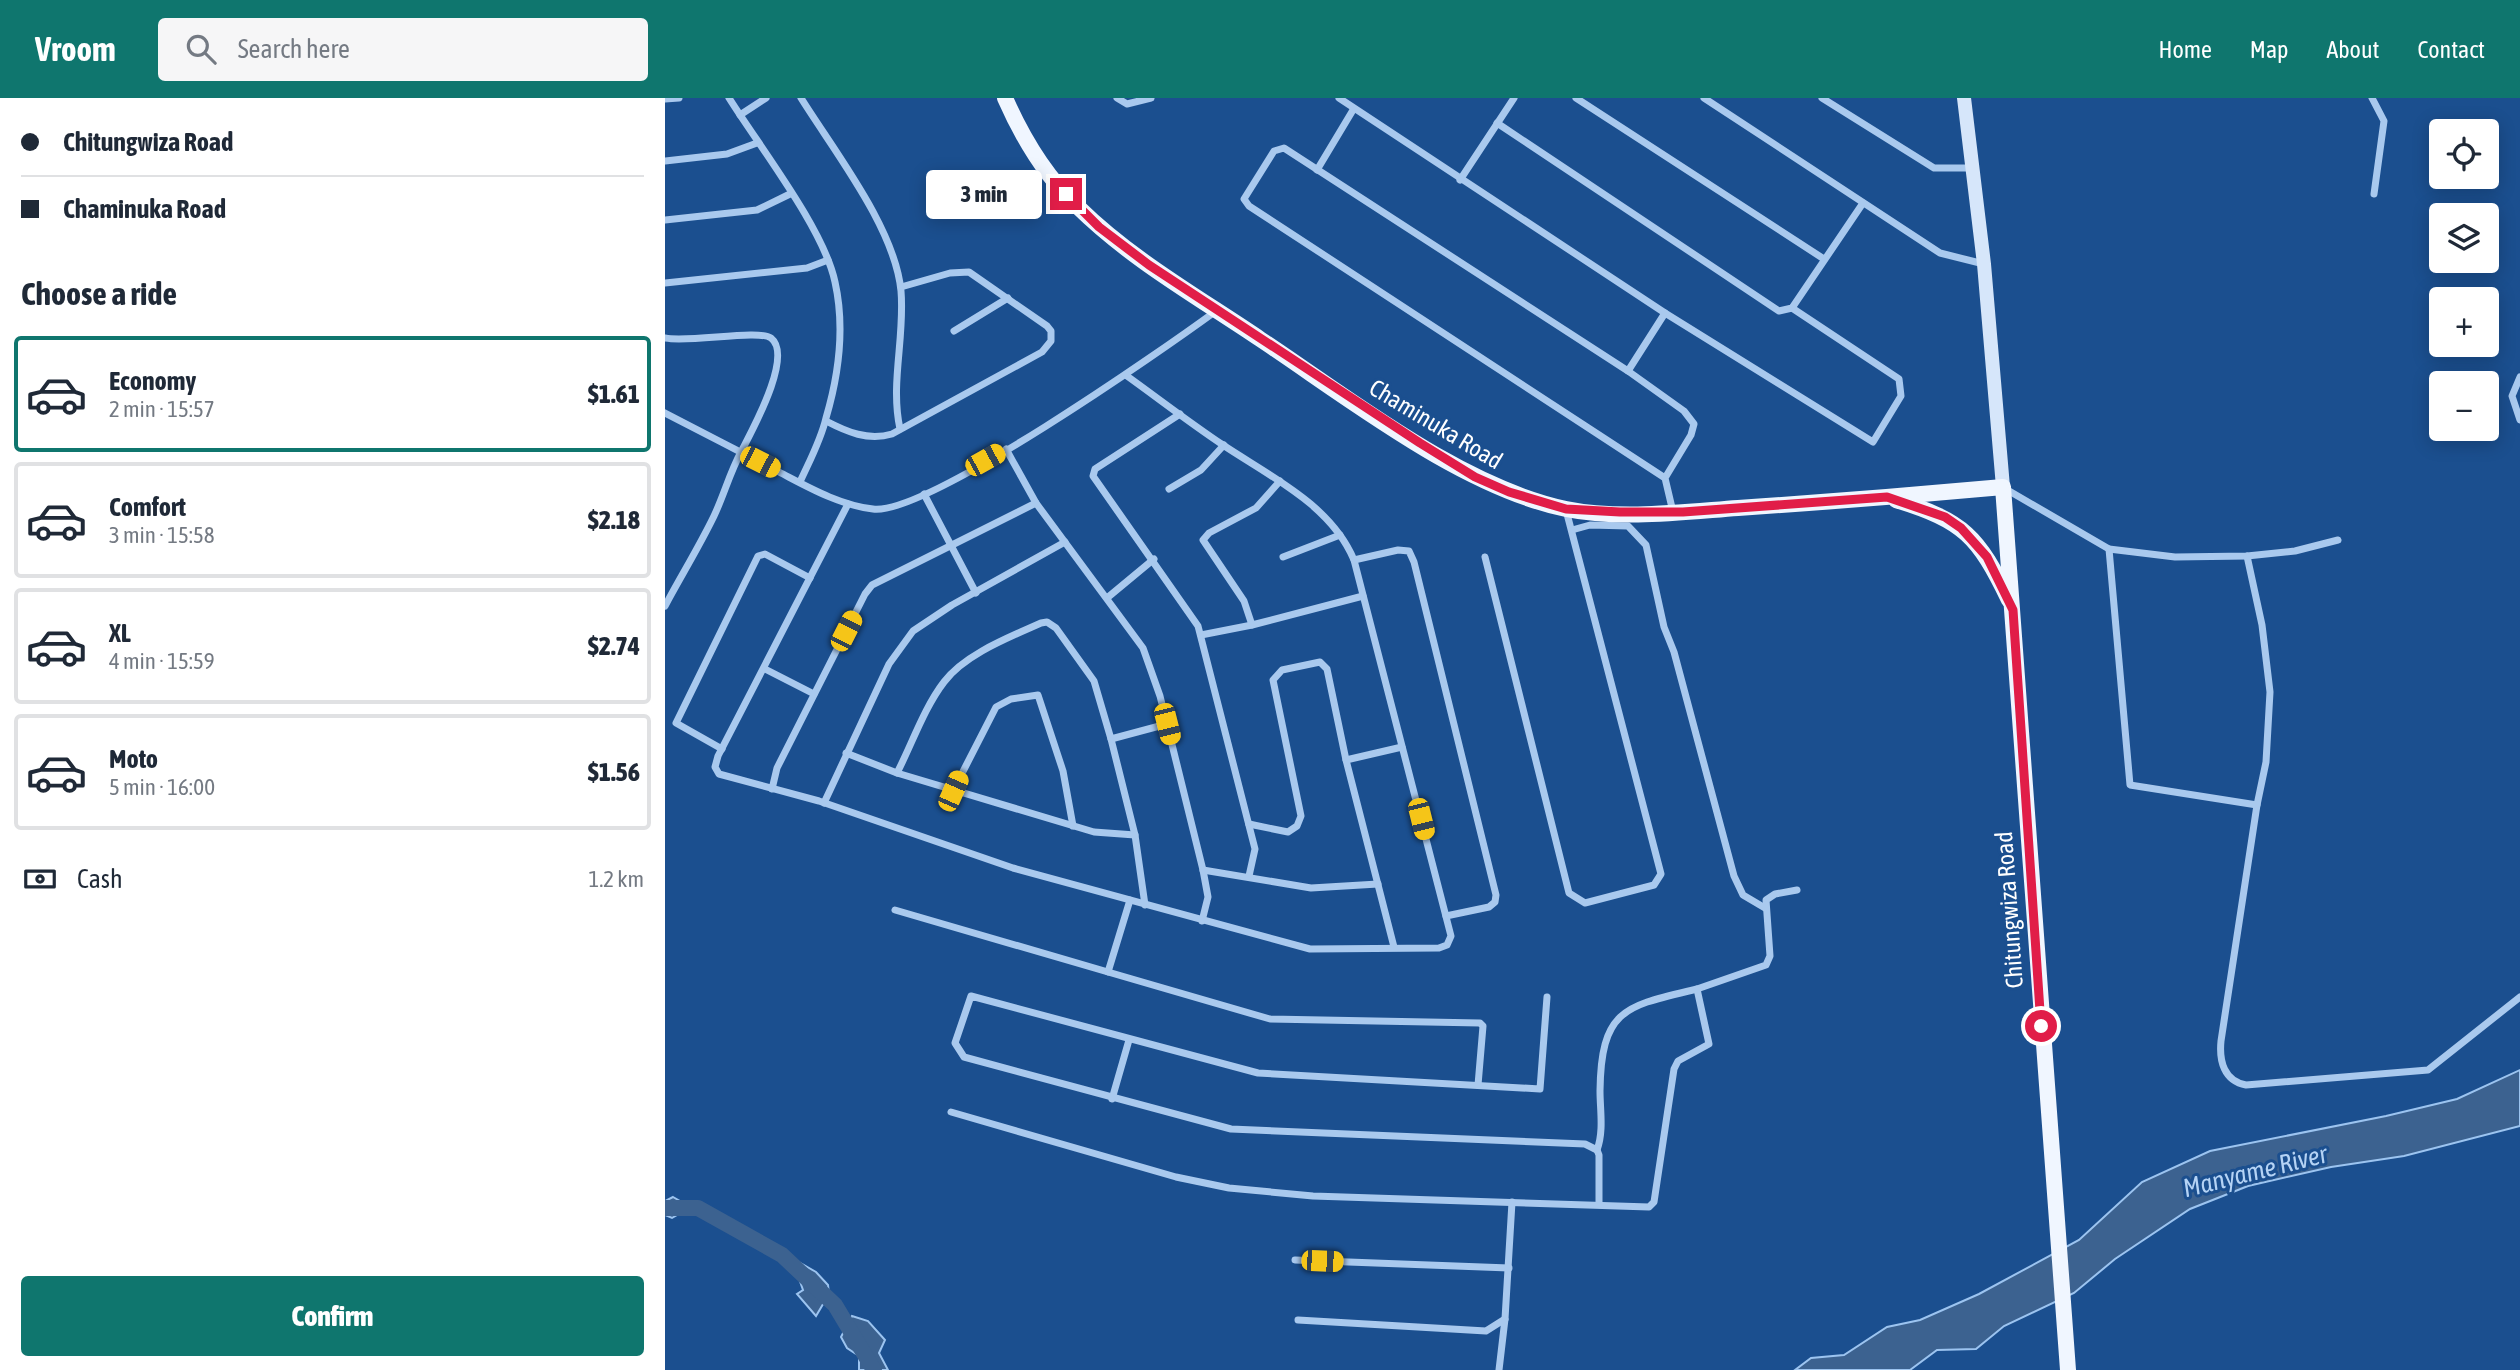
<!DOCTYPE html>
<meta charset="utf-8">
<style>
:root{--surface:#fff;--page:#f6f6f7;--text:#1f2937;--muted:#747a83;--line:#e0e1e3;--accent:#0f766e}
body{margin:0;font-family:"Asap Condensed",sans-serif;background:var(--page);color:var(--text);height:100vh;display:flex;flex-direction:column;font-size:26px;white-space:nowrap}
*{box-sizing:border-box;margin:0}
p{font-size:23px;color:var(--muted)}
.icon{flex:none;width:38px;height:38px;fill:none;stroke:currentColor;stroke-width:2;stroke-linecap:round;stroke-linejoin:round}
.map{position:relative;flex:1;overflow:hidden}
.sheet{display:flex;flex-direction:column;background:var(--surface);width:665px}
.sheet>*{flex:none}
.guide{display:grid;align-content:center;height:154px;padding:0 21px;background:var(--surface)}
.fabs{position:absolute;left:1764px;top:21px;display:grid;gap:14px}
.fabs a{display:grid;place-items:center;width:70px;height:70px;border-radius:7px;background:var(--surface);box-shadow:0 4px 18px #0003;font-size:35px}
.end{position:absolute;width:32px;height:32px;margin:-16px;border:9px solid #e11d48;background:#fff;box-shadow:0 0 0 4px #fff}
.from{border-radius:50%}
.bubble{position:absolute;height:49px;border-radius:7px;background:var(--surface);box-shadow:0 4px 18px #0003;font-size:23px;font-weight:800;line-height:49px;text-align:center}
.car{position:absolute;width:21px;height:42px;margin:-21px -10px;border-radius:9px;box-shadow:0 0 5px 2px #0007;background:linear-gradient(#f5c518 24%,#345 0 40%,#f5c518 0 76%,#345 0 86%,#f5c518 0)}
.guide b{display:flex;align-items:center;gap:24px;height:66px;font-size:26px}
.guide b+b{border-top:2px solid var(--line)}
.guide i{width:18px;height:18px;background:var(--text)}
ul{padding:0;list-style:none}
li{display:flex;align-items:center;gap:21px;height:116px;margin:0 14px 10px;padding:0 7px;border:4px solid var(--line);border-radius:7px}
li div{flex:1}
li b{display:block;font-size:26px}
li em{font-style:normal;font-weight:800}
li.on{border-color:var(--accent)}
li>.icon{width:63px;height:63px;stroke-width:1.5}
h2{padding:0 21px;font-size:32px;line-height:84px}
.pay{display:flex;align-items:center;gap:18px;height:77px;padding:0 21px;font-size:26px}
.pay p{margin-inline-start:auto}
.cta{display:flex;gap:14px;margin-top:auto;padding:14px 21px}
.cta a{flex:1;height:80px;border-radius:7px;background:var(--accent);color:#fff;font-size:28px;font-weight:800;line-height:80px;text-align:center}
header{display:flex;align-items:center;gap:42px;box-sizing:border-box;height:98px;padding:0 35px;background:var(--accent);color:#fff}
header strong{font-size:33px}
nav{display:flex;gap:38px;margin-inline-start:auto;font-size:24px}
.search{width:490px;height:63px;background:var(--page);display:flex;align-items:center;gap:18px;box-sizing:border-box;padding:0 24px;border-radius:7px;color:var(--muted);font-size:26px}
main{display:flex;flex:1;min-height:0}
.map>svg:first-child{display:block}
.water{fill:#3c6290;stroke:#9cc4f0;stroke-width:2}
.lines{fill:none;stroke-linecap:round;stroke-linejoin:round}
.river{stroke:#3c6290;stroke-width:16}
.street{stroke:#a9c9ee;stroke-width:7}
.secondary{stroke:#d6e6fa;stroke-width:14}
.primary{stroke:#f0f6ff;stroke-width:16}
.route{stroke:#e11d48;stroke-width:9}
.labels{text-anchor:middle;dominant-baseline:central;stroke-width:6;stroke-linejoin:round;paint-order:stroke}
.street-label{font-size:24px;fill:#fff;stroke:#1b4f8f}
.water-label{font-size:26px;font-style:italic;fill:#b5d3f5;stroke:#1b4f8f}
</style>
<header>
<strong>Vroom</strong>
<div class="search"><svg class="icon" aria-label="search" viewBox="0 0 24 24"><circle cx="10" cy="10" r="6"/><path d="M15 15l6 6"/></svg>Search here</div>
<nav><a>Home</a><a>Map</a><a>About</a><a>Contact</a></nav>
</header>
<main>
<section class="sheet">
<div class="guide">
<b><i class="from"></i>Chitungwiza Road</b>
<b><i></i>Chaminuka Road</b>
</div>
<h2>Choose a ride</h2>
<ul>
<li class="on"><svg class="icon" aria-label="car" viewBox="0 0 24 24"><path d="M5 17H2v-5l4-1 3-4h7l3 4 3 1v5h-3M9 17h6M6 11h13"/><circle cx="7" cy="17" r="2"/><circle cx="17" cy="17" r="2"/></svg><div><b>Economy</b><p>2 min · 15:57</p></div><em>$1.61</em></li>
<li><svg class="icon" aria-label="car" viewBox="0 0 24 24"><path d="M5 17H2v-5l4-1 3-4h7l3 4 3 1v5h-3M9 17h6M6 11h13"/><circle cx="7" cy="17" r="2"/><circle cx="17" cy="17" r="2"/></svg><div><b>Comfort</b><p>3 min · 15:58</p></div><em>$2.18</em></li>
<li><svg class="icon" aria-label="car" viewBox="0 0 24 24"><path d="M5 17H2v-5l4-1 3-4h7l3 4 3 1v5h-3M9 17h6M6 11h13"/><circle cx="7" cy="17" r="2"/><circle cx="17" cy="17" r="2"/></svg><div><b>XL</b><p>4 min · 15:59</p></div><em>$2.74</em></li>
<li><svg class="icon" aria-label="car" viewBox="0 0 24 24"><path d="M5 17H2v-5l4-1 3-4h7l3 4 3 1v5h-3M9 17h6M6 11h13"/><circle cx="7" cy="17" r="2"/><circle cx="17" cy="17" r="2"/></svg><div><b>Moto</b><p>5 min · 16:00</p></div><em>$1.56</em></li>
</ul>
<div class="pay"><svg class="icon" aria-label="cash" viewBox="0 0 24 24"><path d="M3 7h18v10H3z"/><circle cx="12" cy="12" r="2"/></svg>Cash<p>1.2 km</p></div>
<div class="cta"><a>Confirm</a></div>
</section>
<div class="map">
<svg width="1855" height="1272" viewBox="0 0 1855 1272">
<rect width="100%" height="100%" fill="#1b4f8f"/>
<g class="water">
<path d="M1855,972V1028L1739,1058L1666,1069L1583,1088L1525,1111L1450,1161L1409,1195L1339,1228L1311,1251L1272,1252L1245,1272H1130L1146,1260L1179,1257L1222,1229L1255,1222L1314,1196L1414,1142L1477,1084L1545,1053L1721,1018L1792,1001Z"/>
<path d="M8,1099L20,1106L17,1114L7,1120L0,1117V1103Z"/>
<path d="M132,1163L151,1174L163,1187L164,1196L151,1218L132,1196L138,1192L132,1175L124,1168Z"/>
<path d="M187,1218L203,1223L220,1242L214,1255L223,1272H194V1258L182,1250L176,1239Z"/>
</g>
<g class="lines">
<path class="river" d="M0,1110H33L117,1157L170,1207L209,1272"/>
<g class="street">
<path d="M64,0C94,48 159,131 170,184C180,229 174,276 161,320C156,342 144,364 135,384"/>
<path d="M136,0C169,53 230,130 236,193C240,240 225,285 235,331"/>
<path d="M452,0L462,6L486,0"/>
<path d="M674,0L1000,215L1208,344L1236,298L1234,281L1127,210"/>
<path d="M911,0L1159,161"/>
<path d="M1039,0L1275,155L1319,166"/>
<path d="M1157,0L1269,70H1308"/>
<path d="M1707,0L1719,23L1709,96"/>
<path d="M0,1L14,0"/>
<path d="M75,17L101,0"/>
<path d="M832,25L1114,213L1127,210L1198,105"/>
<path d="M0,63L62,56L92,45"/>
<path d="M652,72L688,12"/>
<path d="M795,82L849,0"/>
<path d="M0,122L92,112L125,96"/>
<path d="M0,185L142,170L163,162"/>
<path d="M289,233L343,200"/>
<path d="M0,240C24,245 94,231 106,240C129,258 86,334 76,354C65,374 59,397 49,418C34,449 16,478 0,508"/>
<path d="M963,273L1000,215"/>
<path d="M1855,279L1847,298L1855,322"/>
<path d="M0,315C38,335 76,354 114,374C143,389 174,407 208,411C261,418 499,251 551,213"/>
<path d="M515,316L430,371L428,378L533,528L590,751L584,778"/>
<path d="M161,323C182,334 203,343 227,336L377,254L386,243V233L382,228L304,174L285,175L236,189"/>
<path d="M341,351L371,405L478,550L495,598L538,772L543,799L537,823"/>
<path d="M1000,380L584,108L579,101L609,53L619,50L963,273L1019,313L1029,326L1026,337L1000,380L1008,414"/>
<path d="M1339,390L1444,451L1510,459L1582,458L1630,453L1673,442"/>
<path d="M504,391L536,372L559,347"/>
<path d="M259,396L311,495"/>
<path d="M183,406L53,658L50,669L54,676L154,703L348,770L645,851L774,850L782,847L786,838L689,462C666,407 606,379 558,347C525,325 494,301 462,278"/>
<path d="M907,432L925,427L963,428L981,447L999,529L1009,554L1069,778L1078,797L1100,810"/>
<path d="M1444,451L1465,687L1592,707"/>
<path d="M1582,458L1597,527L1605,594L1601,664L1592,707L1556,943C1554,963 1559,983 1581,987L1763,972L1855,899"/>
<path d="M618,459L675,437"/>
<path d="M820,459L904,795L920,805L989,787L996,776L901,412"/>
<path d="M689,462L733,452L744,453L749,464L831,797L830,804L824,809L781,818"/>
<path d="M442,500L489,461"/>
<path d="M587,527L579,503L538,442L544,435L591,410L615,383"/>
<path d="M536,537L587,527L698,498"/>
<path d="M100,571L149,596"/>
<path d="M446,641L470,737L480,807"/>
<path d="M57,651L11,625L93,458L100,456L145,480"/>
<path d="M181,655L232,675L429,734L470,737"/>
<path d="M681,662L737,649"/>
<path d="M232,675C247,646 259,610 279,584C300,556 345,539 376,525L382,524L391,530L429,583L446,641L502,626"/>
<path d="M107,691L112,670L200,496L207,487L371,405"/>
<path d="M288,693L331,609L346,601L373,597L398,673L408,728"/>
<path d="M159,705L224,566L248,533L287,507L400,444"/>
<path d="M584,726L623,734L632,728L636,718L608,582L617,572L655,564L662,571L681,662L729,849"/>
<path d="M538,772L646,790L713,786"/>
<path d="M465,802L443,874L605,921L815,925L818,928L813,987"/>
<path d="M230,812L443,874"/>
<path d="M882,899L875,991L593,975L306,898L290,945L299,959L566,1031L920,1046L932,1052L934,1057V1106"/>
<path d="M447,1001L464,942"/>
<path d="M286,1014L511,1079L564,1090L648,1098L984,1109L989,1104L1009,971L1013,963L1044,946L1032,891L1101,867L1105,858L1101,802L1110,796L1132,792"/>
<path d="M932,1052C939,1033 935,1012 935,993C936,910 961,908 1032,891"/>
<path d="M630,1162L844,1170"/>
<path d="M633,1222L821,1233L840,1221"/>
<path d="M834,1272L840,1221L847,1104"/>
</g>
<path class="secondary" d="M1299,0L1319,166L1338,389"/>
<g class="primary">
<path d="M340,0C358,41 380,78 413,109C467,162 533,199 595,241C684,300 796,389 901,411C955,422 1018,414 1073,410C1162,404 1250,397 1338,389L1403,1272"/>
<path d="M1231,402C1299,423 1313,438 1344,502"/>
</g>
</g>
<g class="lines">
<path class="route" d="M401,96L434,129L484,167L755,345L810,379L844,394L901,411L955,414H1018L1222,399L1280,419L1296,430L1322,459L1348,512L1376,928"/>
</g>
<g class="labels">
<g class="street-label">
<text transform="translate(771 326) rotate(31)">Chaminuka Road</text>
<text transform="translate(1344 812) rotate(-94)">Chitungwiza Road</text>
</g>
<g class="water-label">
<text transform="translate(1590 1073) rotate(-14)">Manyame River</text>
</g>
</g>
</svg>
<div class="fabs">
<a><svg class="icon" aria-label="locate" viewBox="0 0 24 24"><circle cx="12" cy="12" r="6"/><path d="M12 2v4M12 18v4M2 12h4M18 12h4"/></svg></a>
<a><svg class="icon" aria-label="layers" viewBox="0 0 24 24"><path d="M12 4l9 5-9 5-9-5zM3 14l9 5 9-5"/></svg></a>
<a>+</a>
<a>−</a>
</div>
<i class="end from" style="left:1376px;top:928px"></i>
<i class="end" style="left:401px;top:96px"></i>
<div class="bubble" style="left:261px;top:72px;width:116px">3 min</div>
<i class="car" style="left:320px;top:362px;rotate:61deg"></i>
<i class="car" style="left:95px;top:364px;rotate:117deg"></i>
<i class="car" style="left:181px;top:533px;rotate:27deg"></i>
<i class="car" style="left:502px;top:626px;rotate:166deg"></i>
<i class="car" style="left:288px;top:693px;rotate:24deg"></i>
<i class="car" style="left:756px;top:721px;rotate:166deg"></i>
<i class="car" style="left:657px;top:1163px;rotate:92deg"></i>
</div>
</main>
